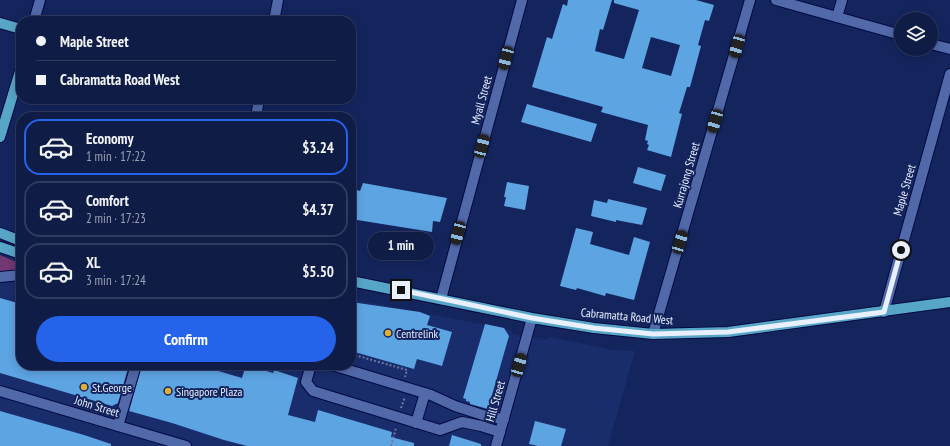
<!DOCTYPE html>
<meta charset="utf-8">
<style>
:root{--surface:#0f1c46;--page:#18254d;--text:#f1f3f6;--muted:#9ba1b3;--line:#2f3a5f;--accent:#2563eb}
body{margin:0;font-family:"PT Sans Narrow",sans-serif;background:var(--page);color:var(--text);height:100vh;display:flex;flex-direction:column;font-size:15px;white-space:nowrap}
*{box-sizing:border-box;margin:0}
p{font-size:13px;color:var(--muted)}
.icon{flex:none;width:22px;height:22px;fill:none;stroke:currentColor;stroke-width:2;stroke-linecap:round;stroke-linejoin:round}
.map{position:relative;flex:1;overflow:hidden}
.details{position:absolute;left:16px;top:112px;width:340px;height:258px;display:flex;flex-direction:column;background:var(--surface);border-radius:16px;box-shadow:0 2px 10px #0003,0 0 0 1px var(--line)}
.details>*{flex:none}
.guide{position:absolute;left:16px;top:16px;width:340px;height:88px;border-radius:16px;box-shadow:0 2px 10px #0003,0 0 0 1px var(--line);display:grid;align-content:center;height:88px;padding:0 20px;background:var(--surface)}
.controls{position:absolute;left:894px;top:12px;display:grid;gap:8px}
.controls a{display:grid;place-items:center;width:44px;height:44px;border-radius:50%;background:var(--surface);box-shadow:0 2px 10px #0003,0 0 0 1px var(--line);font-size:20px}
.end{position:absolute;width:18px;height:18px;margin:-9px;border:5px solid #e8effd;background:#111;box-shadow:0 0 0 2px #111}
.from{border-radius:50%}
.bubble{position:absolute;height:28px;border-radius:14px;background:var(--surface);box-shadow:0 2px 10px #0003,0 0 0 1px var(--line);font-size:13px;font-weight:600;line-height:28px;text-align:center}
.car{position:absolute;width:12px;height:24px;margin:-12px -6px;border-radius:5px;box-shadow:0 0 3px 1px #0007;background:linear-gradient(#222 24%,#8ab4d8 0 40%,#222 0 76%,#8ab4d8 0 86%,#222 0)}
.guide b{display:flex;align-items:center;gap:14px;height:38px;font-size:15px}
.guide b+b{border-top:1px solid var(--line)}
.guide i{width:10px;height:10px;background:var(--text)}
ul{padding:7px 0 0;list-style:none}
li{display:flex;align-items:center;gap:12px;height:56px;margin:0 8px 6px;padding:0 12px;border:2px solid var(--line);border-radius:16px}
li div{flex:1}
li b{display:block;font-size:15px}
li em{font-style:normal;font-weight:600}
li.on{border-color:var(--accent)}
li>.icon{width:36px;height:36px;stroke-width:1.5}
.button{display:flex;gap:8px;margin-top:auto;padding:8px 20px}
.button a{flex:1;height:46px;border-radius:24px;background:var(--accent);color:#fff;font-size:16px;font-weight:600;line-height:46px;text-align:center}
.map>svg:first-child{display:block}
.built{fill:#192c6c}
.forest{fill:#733773}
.building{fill:#5da4e3;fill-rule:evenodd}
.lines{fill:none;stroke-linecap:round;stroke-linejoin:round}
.minor-casing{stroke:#030941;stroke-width:12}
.major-casing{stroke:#030941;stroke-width:12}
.path{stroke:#6d79a0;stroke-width:2;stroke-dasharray:2 2;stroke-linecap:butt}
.minor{stroke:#5169a8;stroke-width:10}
.major{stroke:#57a5c7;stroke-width:10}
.route{stroke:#e8effd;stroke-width:5}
.poi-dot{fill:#dfb034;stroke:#14255e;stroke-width:1.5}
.labels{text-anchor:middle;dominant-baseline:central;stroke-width:4;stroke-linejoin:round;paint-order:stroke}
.street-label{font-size:12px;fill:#e8effd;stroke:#14255e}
.poi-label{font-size:12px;fill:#e8effd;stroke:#14255e;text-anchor:start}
</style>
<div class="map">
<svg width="950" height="446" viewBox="0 0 950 446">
<rect width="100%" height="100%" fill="#14255e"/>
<path class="built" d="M0,266L21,277V365H351V299L511,330L512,334L545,340L550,337L613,350L635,351L608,446H0Z"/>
<path class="forest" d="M0,255L21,264V270L0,274Z"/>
<g class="building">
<path d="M568,0H612L603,30L600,29L595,51L624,59L639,10L614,3V0H696L714,5L709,21L705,20L698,45L701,46L690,87H687L679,113L682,114L671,157L647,150L649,145L647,144L648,141L645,140L648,125L601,112L603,107L532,87L547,37L552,39L563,4L567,6ZM651,37L680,45L671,76L642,68Z"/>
<path d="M527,104L597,124L591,142L521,122Z"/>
<path d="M638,167L666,175L661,191L633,183Z"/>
<path d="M507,182L529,186L525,210L504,206L506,197H504Z"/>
<path d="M363,183L447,198L440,222L433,221L432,232L351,219V188L360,191Z"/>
<path d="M608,199L647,208L642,225L616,220V222L591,216L594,200L607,203Z"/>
<path d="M576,228L593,232L590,244L629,255L634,237L650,242L634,300L606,293L605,296L577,288L576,290L560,286Z"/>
<path d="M0,298L21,304V365H129L118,403L112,406L0,373Z"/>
<path d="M351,302L420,312L430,316L427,325L452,332L442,366L417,359L414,369L351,351Z"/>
<path d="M485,324L504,328L509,336L488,409L470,404V402L466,401V399L463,398Z"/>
<path d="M142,365H198L242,378L246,365L273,373L274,370L298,378L288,415L315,422L318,410L392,432L391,437L414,443V446H247L224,440L172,423L129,411Z"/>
<path d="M0,411L84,435L111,444V446H0Z"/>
<path d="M535,421L566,429L561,446H538L529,444Z"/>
<path d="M452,435L481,444V446H449Z"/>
</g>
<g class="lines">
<defs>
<g id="minor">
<path d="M776,0L901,35"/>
<path d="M837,17L842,0"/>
<path d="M34,21L40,0"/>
<path d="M274,21L278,0"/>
<path d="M931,44L950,49"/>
<path d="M256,117L259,99"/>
<path d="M0,277L21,275"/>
<path d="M441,299L522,0"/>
<path d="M884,312L950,74"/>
<path d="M653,334L750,0"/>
<path d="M311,365L306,382L313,391L440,430L462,422L481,426L500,432"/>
<path d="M332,365L431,395L455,406L489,417L504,419"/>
<path d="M0,391L186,446"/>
<path d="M416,423L425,393"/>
<path d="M118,426L136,365"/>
<path d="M496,446L532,318"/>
</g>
<g id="major">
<path d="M0,23L21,29"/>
<path d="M0,137L21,68"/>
<path d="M0,233L21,241"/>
<path d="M0,247L21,254"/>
<path d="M351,281L532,318L594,328L653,334L728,332L950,302"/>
</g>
</defs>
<use href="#minor" class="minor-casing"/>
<use href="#major" class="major-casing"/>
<g class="path">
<path d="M351,354L407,370L405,377"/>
<path d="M401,408L405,397"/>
<path d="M391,446L396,428"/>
</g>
<use href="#minor" class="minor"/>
<use href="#major" class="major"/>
</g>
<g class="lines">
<path class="route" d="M401,290L532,318L594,328L653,334L728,332L884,312L901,250"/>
</g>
<g class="poi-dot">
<circle cx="388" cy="333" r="4"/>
<circle cx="84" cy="387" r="4"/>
<circle cx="168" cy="391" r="4"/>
</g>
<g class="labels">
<g class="street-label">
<text transform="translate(481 100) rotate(-75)">Myall Street</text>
<text transform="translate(686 175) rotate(-74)">Kurrajong Street</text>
<text transform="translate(904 190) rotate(-74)">Maple Street</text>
<text transform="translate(627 316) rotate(5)">Cabramatta Road West</text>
<text transform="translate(495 401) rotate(-74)">Hill Street</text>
<text transform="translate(97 406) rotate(17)">John Street</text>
</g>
<g class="poi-label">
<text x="396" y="333">Centrelink</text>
<text x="92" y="387">St.George</text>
<text x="176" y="391">Singapore Plaza</text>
</g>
</g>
</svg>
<div class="controls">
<a><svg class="icon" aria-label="layers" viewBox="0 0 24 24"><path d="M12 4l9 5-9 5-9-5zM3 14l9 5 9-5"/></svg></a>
</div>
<i class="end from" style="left:901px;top:250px"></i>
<i class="end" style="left:401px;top:290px"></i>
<div class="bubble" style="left:368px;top:232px;width:66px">1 min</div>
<i class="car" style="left:737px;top:46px;rotate:196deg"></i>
<i class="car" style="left:506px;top:58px;rotate:195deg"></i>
<i class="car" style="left:715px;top:121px;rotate:196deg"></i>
<i class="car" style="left:482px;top:146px;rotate:15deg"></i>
<i class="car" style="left:458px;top:233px;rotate:195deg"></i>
<i class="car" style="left:680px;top:242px;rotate:17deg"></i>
<i class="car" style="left:519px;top:365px;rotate:16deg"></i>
<div class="guide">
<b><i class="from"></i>Maple Street</b>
<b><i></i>Cabramatta Road West</b>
</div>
<section class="details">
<ul>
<li class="on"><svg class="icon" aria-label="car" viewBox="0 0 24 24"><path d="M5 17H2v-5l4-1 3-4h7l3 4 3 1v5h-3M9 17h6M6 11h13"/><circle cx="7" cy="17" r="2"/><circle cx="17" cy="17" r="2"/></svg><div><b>Economy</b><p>1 min · 17:22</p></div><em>$3.24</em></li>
<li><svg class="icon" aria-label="car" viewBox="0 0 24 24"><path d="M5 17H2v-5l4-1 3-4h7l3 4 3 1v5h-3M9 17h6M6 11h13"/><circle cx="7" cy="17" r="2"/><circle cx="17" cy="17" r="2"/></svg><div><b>Comfort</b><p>2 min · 17:23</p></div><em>$4.37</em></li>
<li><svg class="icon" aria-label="car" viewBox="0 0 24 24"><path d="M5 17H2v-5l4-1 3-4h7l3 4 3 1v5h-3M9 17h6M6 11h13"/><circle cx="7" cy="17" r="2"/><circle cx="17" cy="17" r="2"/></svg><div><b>XL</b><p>3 min · 17:24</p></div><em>$5.50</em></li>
</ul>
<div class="button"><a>Confirm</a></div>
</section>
</div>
